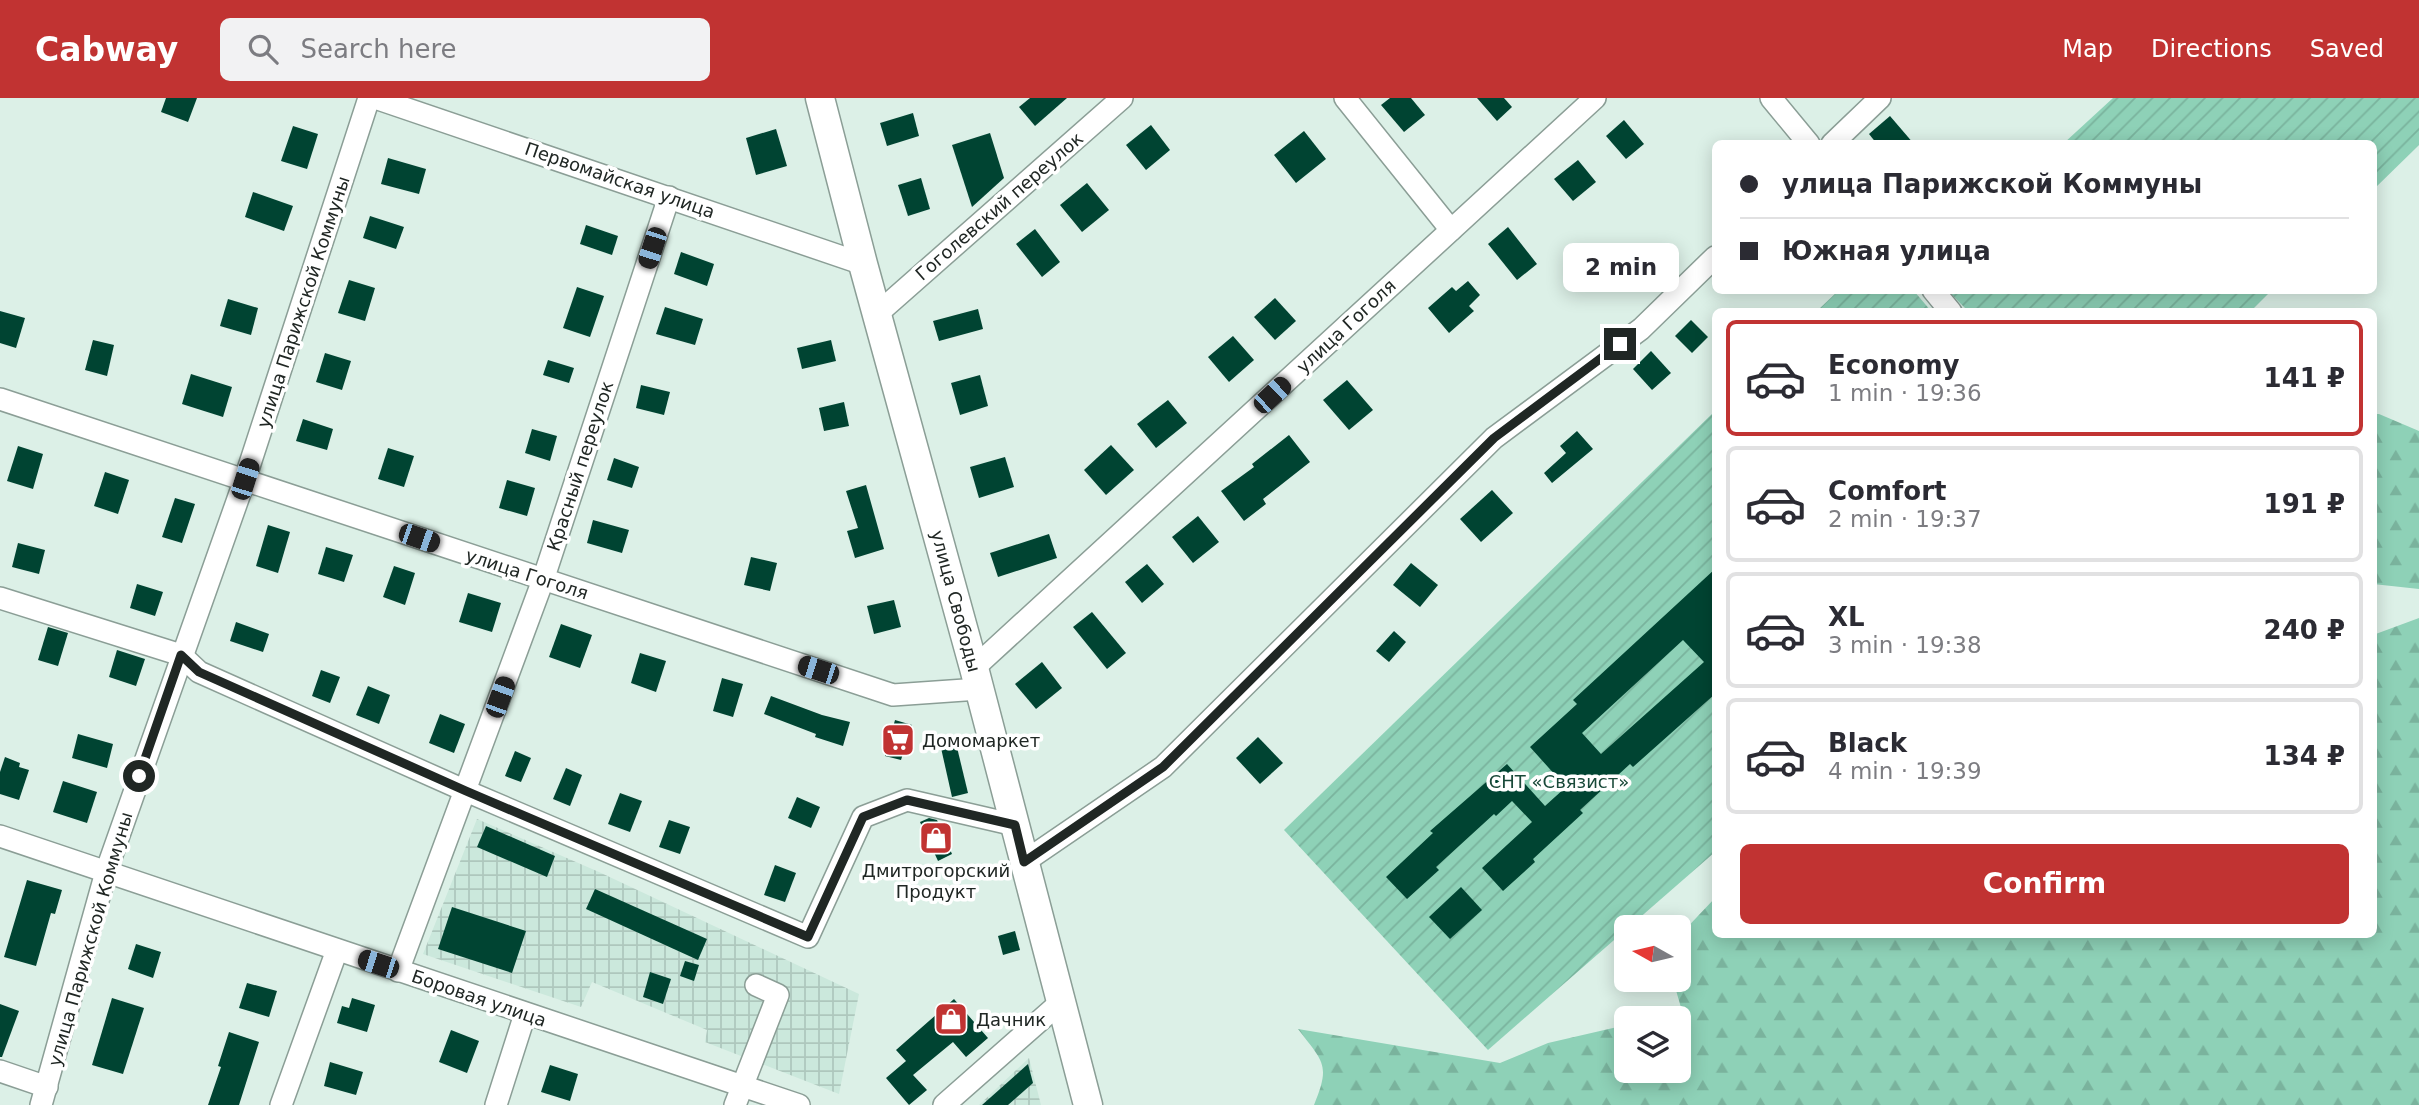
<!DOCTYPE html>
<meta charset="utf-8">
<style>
:root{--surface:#fff;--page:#f2f2f3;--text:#2b2b33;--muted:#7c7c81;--line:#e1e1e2;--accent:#c13332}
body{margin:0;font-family:"DejaVu Sans",sans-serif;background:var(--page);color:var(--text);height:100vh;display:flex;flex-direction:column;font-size:26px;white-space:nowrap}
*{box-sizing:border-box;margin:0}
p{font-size:23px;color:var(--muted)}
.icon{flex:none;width:38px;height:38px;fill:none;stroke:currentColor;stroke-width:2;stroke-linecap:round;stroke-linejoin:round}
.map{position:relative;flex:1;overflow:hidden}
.panel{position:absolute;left:1712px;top:210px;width:665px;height:630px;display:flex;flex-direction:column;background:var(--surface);border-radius:10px;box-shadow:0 4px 18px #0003}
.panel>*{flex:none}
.hud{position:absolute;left:1712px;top:42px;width:665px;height:154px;border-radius:10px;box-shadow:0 4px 18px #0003;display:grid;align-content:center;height:154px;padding:0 28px;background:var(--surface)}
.needle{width:46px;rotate:278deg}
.buttons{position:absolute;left:1614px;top:817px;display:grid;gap:14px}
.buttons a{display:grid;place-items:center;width:77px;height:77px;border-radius:10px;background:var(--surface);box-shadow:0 4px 18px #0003;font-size:35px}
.end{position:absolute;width:32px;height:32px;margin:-16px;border:9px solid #202724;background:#fff;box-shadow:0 0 0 4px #fff}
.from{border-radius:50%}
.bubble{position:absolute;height:49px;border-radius:10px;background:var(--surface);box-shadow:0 4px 18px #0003;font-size:23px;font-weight:800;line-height:49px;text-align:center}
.car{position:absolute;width:21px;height:42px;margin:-21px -10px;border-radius:9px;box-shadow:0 0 5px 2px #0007;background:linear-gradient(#222 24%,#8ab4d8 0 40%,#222 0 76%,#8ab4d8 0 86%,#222 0)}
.hud b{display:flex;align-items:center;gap:24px;height:66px;font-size:26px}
.hud b+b{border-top:2px solid var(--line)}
.hud i{width:18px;height:18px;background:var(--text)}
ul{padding:12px 0 0;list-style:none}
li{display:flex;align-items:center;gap:21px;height:116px;margin:0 14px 10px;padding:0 14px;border:4px solid var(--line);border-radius:10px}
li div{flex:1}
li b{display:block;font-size:26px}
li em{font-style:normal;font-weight:800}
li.selected{border-color:var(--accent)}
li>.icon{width:63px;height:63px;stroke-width:1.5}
.cta{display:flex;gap:14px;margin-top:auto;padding:14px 28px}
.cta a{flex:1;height:80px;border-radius:10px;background:var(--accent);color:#fff;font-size:28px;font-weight:800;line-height:80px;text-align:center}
header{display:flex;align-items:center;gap:42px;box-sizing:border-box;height:98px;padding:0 35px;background:var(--accent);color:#fff}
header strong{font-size:33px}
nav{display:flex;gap:38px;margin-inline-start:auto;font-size:24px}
.search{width:490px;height:63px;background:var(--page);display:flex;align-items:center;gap:18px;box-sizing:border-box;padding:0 24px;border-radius:10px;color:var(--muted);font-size:26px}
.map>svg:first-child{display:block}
.industrial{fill:url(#industrial-grid)}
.forest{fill:url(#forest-firs)}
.garden{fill:url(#garden-furrows)}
.building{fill:#004432;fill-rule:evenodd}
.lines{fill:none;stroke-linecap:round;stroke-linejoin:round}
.minor-casing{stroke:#8b9e96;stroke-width:24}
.major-casing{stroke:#8b9e96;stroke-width:31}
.minor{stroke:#fff;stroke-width:21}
.major{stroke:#fff;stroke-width:28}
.route{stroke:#202724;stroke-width:9}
.labels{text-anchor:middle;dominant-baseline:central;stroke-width:7;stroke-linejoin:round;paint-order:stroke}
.street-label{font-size:18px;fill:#202724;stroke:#fff}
.poi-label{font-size:18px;fill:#202724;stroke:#fff;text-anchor:start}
.park-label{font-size:18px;fill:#194939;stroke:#fff}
</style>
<header>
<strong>Cabway</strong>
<div class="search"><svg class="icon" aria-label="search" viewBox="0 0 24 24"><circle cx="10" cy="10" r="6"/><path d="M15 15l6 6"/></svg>Search here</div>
<nav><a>Map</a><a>Directions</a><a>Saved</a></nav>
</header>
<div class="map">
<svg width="2419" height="1007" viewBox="0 0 2419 1007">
<defs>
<pattern id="industrial-grid" width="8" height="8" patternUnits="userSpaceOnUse" patternTransform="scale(1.75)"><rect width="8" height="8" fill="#cbe8dc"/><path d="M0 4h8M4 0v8" fill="none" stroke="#aec7bd"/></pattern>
<pattern id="forest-firs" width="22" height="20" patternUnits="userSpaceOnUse" patternTransform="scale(1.75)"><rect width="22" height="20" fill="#8ed1b7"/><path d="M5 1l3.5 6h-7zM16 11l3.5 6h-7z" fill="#7ab39d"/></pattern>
<pattern id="garden-furrows" width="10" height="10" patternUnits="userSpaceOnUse" patternTransform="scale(1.75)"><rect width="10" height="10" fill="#8ed1b7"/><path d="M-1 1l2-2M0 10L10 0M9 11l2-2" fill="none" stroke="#7ab39d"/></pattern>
</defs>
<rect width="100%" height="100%" fill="#dcf0e7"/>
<g class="industrial">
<path d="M477,721L599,774L859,896L839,996L705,944L707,932L592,884L581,909L423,856Z"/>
<path d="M1029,960L1041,1007H979Z"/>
</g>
<g class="forest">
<path d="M2373,316H2379L2419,333V491L2373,486Z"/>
<path d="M2419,520V1007H1314C1331,966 1323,964 1298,931L1500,965L1548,945L1626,927V973H1678V920H1652L1682,913L1673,882H1678V839L1715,800V836H2373V537Z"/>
</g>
<g class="garden">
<path d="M2113,0H2419V47L2373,92V46L2064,45Z"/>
<path d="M1839,192L1914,193L1931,213H1817Z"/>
<path d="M1948,193H2271L2250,214L1968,213Z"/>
<path d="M1715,313V754L1488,952L1284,732Z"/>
</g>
<g class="building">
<path d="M166,0H197L188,24L161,14Z"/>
<path d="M1030,0H1067L1035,28L1019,9Z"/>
<path d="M1390,0H1411L1425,17L1404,34L1381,7Z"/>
<path d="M1477,0H1504L1512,9L1497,23Z"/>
<path d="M913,15L919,38L887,48L880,25Z"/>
<path d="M1890,18L1914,46H1877L1869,36Z"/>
<path d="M1624,22L1644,46L1626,61L1606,38Z"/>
<path d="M1151,27L1170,52L1146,72L1126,47Z"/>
<path d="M293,28L318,36L307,71L281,63Z"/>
<path d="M776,31L787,68L756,77L746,40Z"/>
<path d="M1304,33L1326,61L1296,85L1274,57Z"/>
<path d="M990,35L1004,80L972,109L952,47Z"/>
<path d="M388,60L426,71L419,96L381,86Z"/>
<path d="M1578,62L1596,84L1573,103L1554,81Z"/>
<path d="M921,80L930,111L908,118L898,87Z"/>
<path d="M1087,85L1109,112L1082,134L1060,107Z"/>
<path d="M253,94L293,108L284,133L245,119Z"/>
<path d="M370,118L404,129L396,151L363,140Z"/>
<path d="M586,127L618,138L612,157L580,146Z"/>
<path d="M1508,129L1537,166L1517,182L1488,146Z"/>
<path d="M1035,131L1060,164L1042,179L1016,146Z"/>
<path d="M681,154L714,166L707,188L674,176Z"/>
<path d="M349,182L375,190L365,223L338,215Z"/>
<path d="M1468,183L1480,197L1469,208L1474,213L1449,235L1428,210L1452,189L1456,193Z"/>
<path d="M577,189L604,198L590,239L563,230Z"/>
<path d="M1275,200L1296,223L1275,242L1254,219Z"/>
<path d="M228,201L258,210L251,237L220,228Z"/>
<path d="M665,209L703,221L695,247L656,236Z"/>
<path d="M978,211L983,231L939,243L933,223Z"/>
<path d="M0,213L25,220L16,250L0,245Z"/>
<path d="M1691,222L1708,239L1692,255L1675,238Z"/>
<path d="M1233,238L1254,262L1229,284L1208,259Z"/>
<path d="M93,242L114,247L107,278L85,272Z"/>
<path d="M831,242L836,263L802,271L797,250Z"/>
<path d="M1651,253L1671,275L1652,292L1633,271Z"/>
<path d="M325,255L351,263L342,292L316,284Z"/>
<path d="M548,262L574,270L569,285L543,277Z"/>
<path d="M191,276L232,289L223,319L182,306Z"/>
<path d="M980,277L988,308L960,317L951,285Z"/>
<path d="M1347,282L1373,312L1349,332L1323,302Z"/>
<path d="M641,287L670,294L664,317L636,310Z"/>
<path d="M1168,302L1187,325L1156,350L1137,326Z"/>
<path d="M844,304L849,328L824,333L819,310Z"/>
<path d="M303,321L333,331L327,352L296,343Z"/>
<path d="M532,331L557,338L550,363L525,355Z"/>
<path d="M1577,333L1593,351L1552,385L1544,375L1566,355L1560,348Z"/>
<path d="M1289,337L1310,364L1263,401L1266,406L1244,423L1221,393L1254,369L1252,366Z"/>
<path d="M1111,347L1134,372L1106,397L1084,372Z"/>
<path d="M18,348L43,356L33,391L7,383Z"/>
<path d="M388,350L414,358L404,389L378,381Z"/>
<path d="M1005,359L1014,389L979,400L970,369Z"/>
<path d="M614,360L639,369L632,390L607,382Z"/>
<path d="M105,374L129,382L118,416L94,408Z"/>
<path d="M507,382L535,390L527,418L499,410Z"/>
<path d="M866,387L884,451L855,460L847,433L858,430L846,393Z"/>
<path d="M1492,392L1513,415L1481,444L1460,421Z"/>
<path d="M175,400L195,406L182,445L162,439Z"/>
<path d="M1198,418L1219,444L1193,465L1172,439Z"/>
<path d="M593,422L629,432L622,455L587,445Z"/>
<path d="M268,427L290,434L278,475L256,468Z"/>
<path d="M1049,436L1057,460L998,479L990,455Z"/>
<path d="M18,445L45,452L39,476L12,469Z"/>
<path d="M326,449L353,457L344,484L318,476Z"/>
<path d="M751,459L777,465L770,493L744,487Z"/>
<path d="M1411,465L1438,487L1420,509L1393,487Z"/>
<path d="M1147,466L1164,486L1142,505L1125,484Z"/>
<path d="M394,468L415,475L405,507L383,499Z"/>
<path d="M1715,471V596L1633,669L1630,666L1580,712L1583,715L1533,761L1535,764L1503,793L1482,770L1532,724L1512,703L1496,718L1494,716L1436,769L1439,772L1407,801L1386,779L1433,735L1430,733L1507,666L1545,708L1566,689L1530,649L1577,606L1573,602ZM1683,542L1704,564L1601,656L1582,635Z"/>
<path d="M137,486L163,494L155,518L130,510Z"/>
<path d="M468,495L501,505L492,534L459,524Z"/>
<path d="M894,502L901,529L874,536L867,508Z"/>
<path d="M1092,514L1126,555L1107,571L1073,529Z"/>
<path d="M236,524L269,536L263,554L230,543Z"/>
<path d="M561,526L592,537L580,570L549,559Z"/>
<path d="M48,529L68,535L58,568L38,562Z"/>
<path d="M1394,533L1406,544L1389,564L1376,553Z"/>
<path d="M117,552L145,561L136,588L109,579Z"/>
<path d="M640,555L666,563L656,594L631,585Z"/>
<path d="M1042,564L1062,590L1036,611L1015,586Z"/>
<path d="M321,572L340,579L330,605L312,598Z"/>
<path d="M722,580L743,586L733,619L713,613Z"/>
<path d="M368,588L390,597L379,626L356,617Z"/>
<path d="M771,598L822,617L850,624L843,648L815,639L816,636L764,616Z"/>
<path d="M440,616L465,626L454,655L429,645Z"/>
<path d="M895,622L912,627L901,662L885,658Z"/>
<path d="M78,636L113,646L107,670L72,660Z"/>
<path d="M954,637L968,695L952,699L939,641Z"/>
<path d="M1258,639L1283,665L1260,686L1236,660Z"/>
<path d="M515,653L531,660L521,684L505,678Z"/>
<path d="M5,659L20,665L19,669L29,672L19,702L0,696V674Z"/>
<path d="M566,670L582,677L570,708L553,701Z"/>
<path d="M63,683L97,694L87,725L53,714Z"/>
<path d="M620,695L642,703L630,734L608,726Z"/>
<path d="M797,699L820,709L811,730L788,720Z"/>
<path d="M929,720L937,722L952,756L938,763L920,724Z"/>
<path d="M669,722L690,729L680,756L659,749Z"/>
<path d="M486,728L555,758L547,779L477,749Z"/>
<path d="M775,767L796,775L785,804L764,797Z"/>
<path d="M27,782L62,792L55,816L51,815L36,868L4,859Z"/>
<path d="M1461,789L1482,812L1450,841L1429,819Z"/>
<path d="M595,791L707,841L698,862L586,811Z"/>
<path d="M452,809L526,833L512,875L438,851Z"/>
<path d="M1015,833L1020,852L1003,857L998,838Z"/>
<path d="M136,846L161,854L153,880L128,871Z"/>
<path d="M685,863L699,867L694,883L680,878Z"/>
<path d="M650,874L671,881L663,906L643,899Z"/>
<path d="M247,885L277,893L269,919L239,910Z"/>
<path d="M112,900L144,910L123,976L92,967Z"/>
<path d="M352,900L375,907L367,934L337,925L342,908L349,910Z"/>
<path d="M954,901L988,940L966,959L953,944L913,977L927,992L909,1007L886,980L906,963L896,952Z"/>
<path d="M0,906L19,913L2,959H0Z"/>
<path d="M451,932L479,943L467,975L439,964Z"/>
<path d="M229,934L259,944L239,1007H208L221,969L218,968Z"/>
<path d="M330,964L363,974L356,997L324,988Z"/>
<path d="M1028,966L1033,985L1008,1007H982Z"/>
<path d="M550,967L578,976L570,1003L541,994Z"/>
</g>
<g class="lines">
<defs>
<g id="minor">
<path d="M375,0L863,166"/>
<path d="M1345,0L1451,132"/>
<path d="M1771,0L1809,46"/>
<path d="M1832,46L1880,0"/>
<path d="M1933,192L1951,214"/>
<path d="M877,216L1122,0"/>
<path d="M0,301L893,597L979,591"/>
<path d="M0,500L181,557L199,574L466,693L808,839L863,719L907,702L1015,727"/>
<path d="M974,570L1595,0"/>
<path d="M0,738L799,1007"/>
<path d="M1024,764L1163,669L1494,340L1641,231L1715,159"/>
<path d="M398,873L543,482L669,99"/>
<path d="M0,973L47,989"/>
<path d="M41,1007L106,774L245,381L369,0"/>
<path d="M281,1007L337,852"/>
<path d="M496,1007L525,916"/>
<path d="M735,1007L778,897L756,887"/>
<path d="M944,1007L1061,904"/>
</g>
<path id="major" d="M820,0L863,166L974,570L1088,1007"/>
</defs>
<use href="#minor" class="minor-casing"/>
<use href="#major" class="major-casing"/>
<use href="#minor" class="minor"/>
<use href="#major" class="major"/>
</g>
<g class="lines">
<path class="route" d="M139,678L181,557L199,574L466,693L808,839L863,719L907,702L1015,727L1024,764L1163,669L1494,340L1620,246"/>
</g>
<defs>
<symbol id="supermarket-square" viewBox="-11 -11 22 22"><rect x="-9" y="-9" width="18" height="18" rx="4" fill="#c13332" stroke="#fff"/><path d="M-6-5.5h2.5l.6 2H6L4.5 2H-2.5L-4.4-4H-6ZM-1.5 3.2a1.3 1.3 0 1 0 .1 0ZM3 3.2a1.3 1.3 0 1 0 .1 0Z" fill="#fff"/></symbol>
<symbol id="shop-square" viewBox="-11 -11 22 22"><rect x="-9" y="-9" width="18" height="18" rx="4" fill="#c13332" stroke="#fff"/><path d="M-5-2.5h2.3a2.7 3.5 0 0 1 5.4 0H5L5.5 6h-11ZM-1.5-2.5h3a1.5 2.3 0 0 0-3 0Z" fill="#fff"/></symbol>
</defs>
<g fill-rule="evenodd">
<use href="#supermarket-square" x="879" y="623" width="38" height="38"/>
<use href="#shop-square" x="917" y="721" width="38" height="38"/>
<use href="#shop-square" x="932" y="902" width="38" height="38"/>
</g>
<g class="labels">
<g class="street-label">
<text transform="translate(620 82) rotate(19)">Первомайская улица</text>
<text transform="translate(999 108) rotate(-41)">Гоголевский переулок</text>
<text transform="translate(303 204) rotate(-72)">улица Парижской Коммуны</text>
<text transform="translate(1346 228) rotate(-43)">улица Гоголя</text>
<text transform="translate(580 368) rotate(-72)">Красный переулок</text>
<text transform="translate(527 476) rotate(18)">улица Гоголя</text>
<text transform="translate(956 503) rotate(75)">улица Свободы</text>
<text transform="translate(90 841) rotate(-74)">улица Парижской Коммуны</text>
<text transform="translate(479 900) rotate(19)">Боровая улица</text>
</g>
<g class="poi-label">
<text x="922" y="642">Домомаркет</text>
<text x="936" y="772" text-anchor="middle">Дмитрогорский<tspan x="936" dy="21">Продукт</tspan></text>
<text x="976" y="921">Дачник</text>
</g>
<g class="park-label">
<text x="1559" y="683">СНТ «Связист»</text>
</g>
</g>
</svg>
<div class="buttons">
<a><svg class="needle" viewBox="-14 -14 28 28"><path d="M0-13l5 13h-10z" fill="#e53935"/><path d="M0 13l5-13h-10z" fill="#7c7c81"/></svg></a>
<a><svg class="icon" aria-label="layers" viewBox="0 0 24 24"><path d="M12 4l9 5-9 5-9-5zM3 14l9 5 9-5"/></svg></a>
</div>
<i class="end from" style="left:139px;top:678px"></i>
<i class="end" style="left:1620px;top:246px"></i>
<div class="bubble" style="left:1563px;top:145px;width:116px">2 min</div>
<i class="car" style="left:652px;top:150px;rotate:198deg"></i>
<i class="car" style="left:1272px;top:297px;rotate:47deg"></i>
<i class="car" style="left:245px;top:381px;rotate:18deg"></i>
<i class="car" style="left:419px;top:440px;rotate:109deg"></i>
<i class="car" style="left:818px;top:572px;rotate:288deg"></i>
<i class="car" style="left:500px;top:599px;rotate:20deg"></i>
<i class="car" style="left:378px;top:866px;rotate:288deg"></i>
<div class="hud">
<b><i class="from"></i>улица Парижской Коммуны</b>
<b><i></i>Южная улица</b>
</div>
<section class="panel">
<ul>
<li class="selected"><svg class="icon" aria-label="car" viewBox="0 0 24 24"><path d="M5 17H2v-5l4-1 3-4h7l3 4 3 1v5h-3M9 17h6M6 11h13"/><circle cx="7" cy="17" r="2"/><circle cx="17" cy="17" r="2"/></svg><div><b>Economy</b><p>1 min · 19:36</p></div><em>141 ₽</em></li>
<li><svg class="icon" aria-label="car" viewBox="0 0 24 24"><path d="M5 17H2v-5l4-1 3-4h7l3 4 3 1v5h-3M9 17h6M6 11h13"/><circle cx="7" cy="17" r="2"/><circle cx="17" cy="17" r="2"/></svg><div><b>Comfort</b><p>2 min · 19:37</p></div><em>191 ₽</em></li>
<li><svg class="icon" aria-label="car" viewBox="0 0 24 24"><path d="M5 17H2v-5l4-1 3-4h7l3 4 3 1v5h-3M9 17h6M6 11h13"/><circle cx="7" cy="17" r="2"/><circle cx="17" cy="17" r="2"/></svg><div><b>XL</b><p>3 min · 19:38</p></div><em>240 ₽</em></li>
<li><svg class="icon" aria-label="car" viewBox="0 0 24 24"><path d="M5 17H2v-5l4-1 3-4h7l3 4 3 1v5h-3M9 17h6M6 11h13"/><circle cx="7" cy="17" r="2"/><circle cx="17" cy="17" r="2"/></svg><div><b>Black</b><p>4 min · 19:39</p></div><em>134 ₽</em></li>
</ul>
<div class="cta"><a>Confirm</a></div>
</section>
</div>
